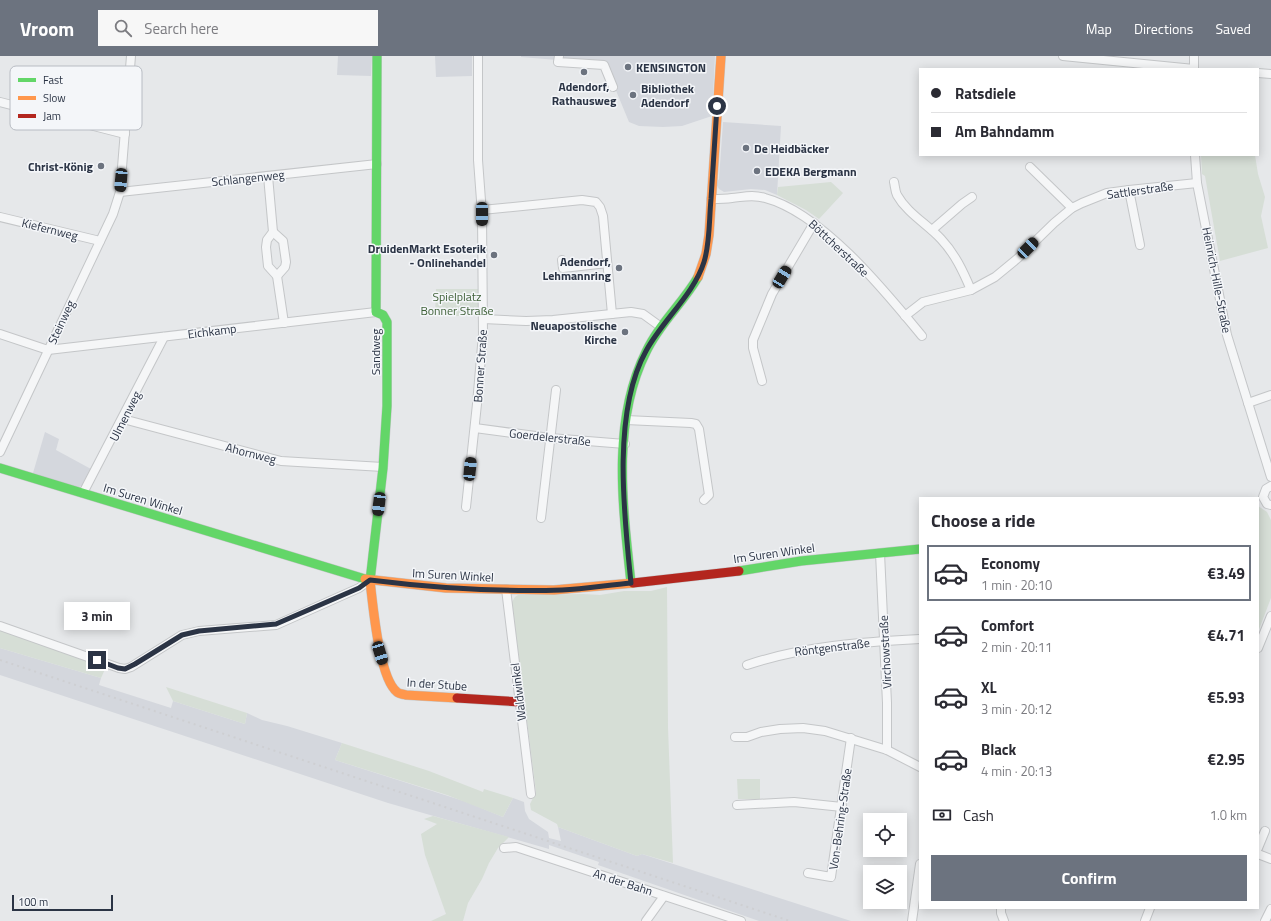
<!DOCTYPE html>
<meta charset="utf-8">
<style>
:root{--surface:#fff;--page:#f7f7f7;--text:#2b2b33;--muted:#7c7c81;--line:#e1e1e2;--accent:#6c737f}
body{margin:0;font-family:"Titillium Web",sans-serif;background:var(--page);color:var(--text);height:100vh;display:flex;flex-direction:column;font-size:15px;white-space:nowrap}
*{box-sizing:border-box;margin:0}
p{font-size:13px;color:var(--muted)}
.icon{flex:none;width:22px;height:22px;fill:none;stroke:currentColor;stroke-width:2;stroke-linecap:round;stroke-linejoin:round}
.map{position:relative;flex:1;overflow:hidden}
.drawer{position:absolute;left:919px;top:441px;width:340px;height:412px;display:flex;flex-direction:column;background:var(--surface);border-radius:0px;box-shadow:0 2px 10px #0003}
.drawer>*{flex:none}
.guide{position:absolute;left:919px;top:12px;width:340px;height:88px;border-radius:0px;box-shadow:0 2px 10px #0003;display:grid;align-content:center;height:88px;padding:0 12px;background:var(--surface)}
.tools{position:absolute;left:863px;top:757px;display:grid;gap:8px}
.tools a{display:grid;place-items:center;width:44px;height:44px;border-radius:0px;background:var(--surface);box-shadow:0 2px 10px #0003;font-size:20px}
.scale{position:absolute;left:12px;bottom:10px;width:101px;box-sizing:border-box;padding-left:4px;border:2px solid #2b3445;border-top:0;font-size:11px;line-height:14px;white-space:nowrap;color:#2b3445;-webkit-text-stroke:3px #f4f6f9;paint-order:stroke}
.end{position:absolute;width:18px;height:18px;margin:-9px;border:5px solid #2b3445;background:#fff;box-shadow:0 0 0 2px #fff}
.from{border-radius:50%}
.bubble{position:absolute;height:28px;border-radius:0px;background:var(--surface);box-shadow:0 2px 10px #0003;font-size:13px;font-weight:700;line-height:28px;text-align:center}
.car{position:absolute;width:12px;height:24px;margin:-12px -6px;border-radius:5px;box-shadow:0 0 3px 1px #0007;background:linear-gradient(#222 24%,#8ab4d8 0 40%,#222 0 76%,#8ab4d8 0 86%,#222 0)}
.guide b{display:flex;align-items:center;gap:14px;height:38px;font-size:15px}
.guide b+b{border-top:1px solid var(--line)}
.guide i{width:10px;height:10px;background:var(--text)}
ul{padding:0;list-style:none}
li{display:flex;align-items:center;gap:12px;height:56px;margin:0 8px 6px;padding:0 4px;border:2px solid transparent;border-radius:0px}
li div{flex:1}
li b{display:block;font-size:15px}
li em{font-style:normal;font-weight:700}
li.selected{border-color:var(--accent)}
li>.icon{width:36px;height:36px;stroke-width:1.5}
h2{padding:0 12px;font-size:18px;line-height:48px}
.pay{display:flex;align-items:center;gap:10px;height:44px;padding:0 12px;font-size:15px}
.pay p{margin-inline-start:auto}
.action{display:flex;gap:8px;margin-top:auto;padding:8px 12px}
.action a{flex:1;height:46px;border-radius:0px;background:var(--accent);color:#fff;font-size:16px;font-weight:700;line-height:46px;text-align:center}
header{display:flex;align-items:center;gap:24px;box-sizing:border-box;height:56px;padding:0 20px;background:var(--accent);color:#fff}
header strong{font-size:19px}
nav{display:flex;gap:22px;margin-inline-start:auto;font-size:14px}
.search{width:280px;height:36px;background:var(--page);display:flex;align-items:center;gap:10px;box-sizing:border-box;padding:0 14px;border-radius:0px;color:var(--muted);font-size:15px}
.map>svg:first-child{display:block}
.built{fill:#d4d7dd}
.green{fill:#d6ded6}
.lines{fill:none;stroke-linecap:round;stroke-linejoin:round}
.street-casing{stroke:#c4c6c8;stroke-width:10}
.fast-casing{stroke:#c4c6c8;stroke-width:10}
.slow-casing{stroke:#c4c6c8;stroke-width:10}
.jam-casing{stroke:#c4c6c8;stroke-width:10}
.street{stroke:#f5f6f7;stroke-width:8}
.fast{stroke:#63d668;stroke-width:9}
.slow{stroke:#ff974d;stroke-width:9}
.jam{stroke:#b3261e;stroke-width:9}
.rail{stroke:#cecfd2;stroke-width:2;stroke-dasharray:2 4;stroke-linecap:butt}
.route{stroke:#2b3445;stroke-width:5}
.poi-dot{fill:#6c737f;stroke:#f4f6f9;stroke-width:1.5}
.labels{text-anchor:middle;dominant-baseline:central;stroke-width:3;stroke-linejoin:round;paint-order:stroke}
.poi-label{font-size:12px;font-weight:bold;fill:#2b3445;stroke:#f4f6f9;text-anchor:start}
.street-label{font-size:12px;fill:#2b3445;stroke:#f4f6f9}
.park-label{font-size:12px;fill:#3f6138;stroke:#f4f6f9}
.key{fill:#f4f6f9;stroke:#b8bcc3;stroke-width:1}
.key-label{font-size:11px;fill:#2b3445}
</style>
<header>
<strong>Vroom</strong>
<div class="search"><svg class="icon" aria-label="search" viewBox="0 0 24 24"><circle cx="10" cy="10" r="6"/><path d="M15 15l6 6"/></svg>Search here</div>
<nav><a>Map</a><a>Directions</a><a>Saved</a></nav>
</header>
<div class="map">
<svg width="1271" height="865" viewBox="0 0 1271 865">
<rect width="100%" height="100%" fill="#e6e8ea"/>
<g class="built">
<path d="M338,0H372L371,20L337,19Z"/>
<path d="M435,0H472V20L436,21Z"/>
<path d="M521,0H715L712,60L682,70L663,71L639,70L629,66L605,8L521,1Z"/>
<path d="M723,66L781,70L777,139L765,134L751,133L724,136L719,133L716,128L719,123Z"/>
<path d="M45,376L59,383L56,394L91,413L83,429L77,432L33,417Z"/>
<path d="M0,592L101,622L99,629L171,652L173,645L245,668L247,657L262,664L287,670L342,687L335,704L467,746L503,761L513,742L524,746L525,755L529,763L548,776L549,782L561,785L558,771L637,800L642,798L851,865H759L598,809L599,806L549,789V793L388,747L0,619Z"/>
</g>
<g class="green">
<path d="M1201,99H1255L1258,118L1265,141L1261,160L1268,192L1220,205L1205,120L1202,118Z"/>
<path d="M831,126L843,137L819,163L806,154L777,139L778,131Z"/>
<path d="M436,233H479L478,260H435Z"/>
<path d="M1258,450L1267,456L1271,464V542L1258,576Z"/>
<path d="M667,531L668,671L673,807L642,798L637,800L558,771L557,768L531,754L530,748L536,736L512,546L515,541L518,539L583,538L600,539L624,535H651Z"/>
<path d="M0,573L106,611L101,622L0,592Z"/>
<path d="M166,631L247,657L245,668L173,645Z"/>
<path d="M342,687L429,715L483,736L484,733L513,742L503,761L447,739L335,704Z"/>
<path d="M737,723H760V743H738Z"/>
<path d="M433,760L509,781L498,792L489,807L482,823L468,847L463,865H431L446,858L425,799L421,778L437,768L424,763Z"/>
</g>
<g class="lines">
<defs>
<g id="street">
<path d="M559,0L558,6L604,9L613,31"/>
<path d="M1063,0L1194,13"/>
<path d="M1194,0V13"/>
<path d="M1258,17L1271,18"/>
<path d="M0,46L125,78"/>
<path d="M1195,99L1197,127L1227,279L1271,421"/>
<path d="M1030,111L1072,152"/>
<path d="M268,120L273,176L267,184L266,191L268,210L277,220L284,267"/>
<path d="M894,126C895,130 895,135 897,139C907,157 927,168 941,183C955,198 963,215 971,234"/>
<path d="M1129,134L1140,189"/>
<path d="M120,136L377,108"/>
<path d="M711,143C718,143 725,143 732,142C743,141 753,138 765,142C822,157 885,235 922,280"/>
<path d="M482,154L582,144L596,146L600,151L603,160L612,258"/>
<path d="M0,161L100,185"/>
<path d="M932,174L962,148L972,141"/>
<path d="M273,176L283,185L286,206L285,211L277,220"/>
<path d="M562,204L563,212L607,207"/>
<path d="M905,260L923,246L971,234L995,221L1018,202L1054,167L1072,152L1082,147L1107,137L1129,134L1197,127"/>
<path d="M483,263L526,265L553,264L631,256L643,258L661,271"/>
<path d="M0,278L48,294L376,256"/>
<path d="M762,325L753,292V284L772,238L814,167"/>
<path d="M1248,347L1271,339"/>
<path d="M123,363L281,405L383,411"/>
<path d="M626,364L691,367L696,368L699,373L709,439L704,444"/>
<path d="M475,372L550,382L625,388"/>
<path d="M0,396L113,158L120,136L131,0"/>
<path d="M1271,430L1266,433L1263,441L1267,448L1271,449"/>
<path d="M83,437L164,281"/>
<path d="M466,451L477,348L483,278L482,158L478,104V0"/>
<path d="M541,462L556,334"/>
<path d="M880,497L887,647V694"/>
<path d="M506,533L531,738"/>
<path d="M0,570L119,612L125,613L131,611L182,579L199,575L276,569L359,532L370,524"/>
<path d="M1258,592L1271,560"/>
<path d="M747,609C804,590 861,586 920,583"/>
<path d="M735,681H747L761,676L780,673L803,672L825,675L887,694L920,711"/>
<path d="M737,749L794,746L842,751"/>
<path d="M504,792L516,791L741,865"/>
<path d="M1258,792L1265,775"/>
<path d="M1258,798L1271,803"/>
<path d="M808,817L831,821L851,682"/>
<path d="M1001,852V857L1004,865"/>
<path d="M646,865L664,840"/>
<path d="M912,865L920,808"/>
<path d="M1145,865L1150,852"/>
<path d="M1265,865L1271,853"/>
</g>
<g id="fast">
<path d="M0,412L365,523"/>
<path d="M739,515L801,505L920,493"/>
<path d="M370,525L383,412L387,350V266L383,259L376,256L377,0"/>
<path d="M631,527C623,452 611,366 646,296C659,268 683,247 698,221"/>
</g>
<g id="slow">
<path d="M698,221L706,198L709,179L721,0"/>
<path d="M365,523L446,532L554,534L633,527"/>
<path d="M370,525C373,549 379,622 397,636C399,638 403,638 406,639L457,642"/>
</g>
<g id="jam">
<path d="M633,527L739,515"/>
<path d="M457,642L520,646"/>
</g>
</defs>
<use href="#street" class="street-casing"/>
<use href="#fast" class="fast-casing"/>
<use href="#slow" class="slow-casing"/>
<use href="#jam" class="jam-casing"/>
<use href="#street" class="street"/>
<use href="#fast" class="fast"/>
<use href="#slow" class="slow"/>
<use href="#jam" class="jam"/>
<path class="rail" d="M0,604L790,865"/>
</g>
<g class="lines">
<path class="route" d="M97,604L118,612L125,613L135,608L182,579L199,575L276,568L359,532L370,524C434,532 498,536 562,534C585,533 608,529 631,527C624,459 612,356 646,295C662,265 694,238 704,206C710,187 709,164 711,143C713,112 715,81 717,50"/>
</g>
<g class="poi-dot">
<circle cx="628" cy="11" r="4"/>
<circle cx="584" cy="16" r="4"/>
<circle cx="633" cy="39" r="4"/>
<circle cx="746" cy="92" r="4"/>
<circle cx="101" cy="110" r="4"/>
<circle cx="757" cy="115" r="4"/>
<circle cx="494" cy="199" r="4"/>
<circle cx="619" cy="212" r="4"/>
<circle cx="625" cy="276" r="4"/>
</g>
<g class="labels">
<g class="poi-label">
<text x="636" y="11">KENSINGTON</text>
<text x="584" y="30" text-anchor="middle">Adendorf,<tspan x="584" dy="14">Rathausweg</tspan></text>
<text x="641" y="32">Bibliothek<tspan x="641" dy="14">Adendorf</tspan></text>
<text x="754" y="92">De Heidbäcker</text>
<text x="93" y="110" text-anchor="end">Christ-König</text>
<text x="765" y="115">EDEKA Bergmann</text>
<text x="486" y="192" text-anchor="end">DruidenMarkt Esoterik<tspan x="486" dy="14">- Onlinehandel</tspan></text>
<text x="611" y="205" text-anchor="end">Adendorf,<tspan x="611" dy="14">Lehmannring</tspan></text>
<text x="617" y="269" text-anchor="end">Neuapostolische<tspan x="617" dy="14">Kirche</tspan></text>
</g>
<g class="street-label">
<text transform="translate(248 122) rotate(-6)">Schlangenweg</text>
<text transform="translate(1140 134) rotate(-8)">Sattlerstraße</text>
<text transform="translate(50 173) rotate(14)">Kiefernweg</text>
<text transform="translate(839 192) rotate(43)">Böttcherstraße</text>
<text transform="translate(1217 224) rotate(79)">Heinrich-Hille-Straße</text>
<text transform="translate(61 266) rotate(-65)">Steinweg</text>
<text transform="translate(212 275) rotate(-7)">Eichkamp</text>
<text transform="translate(375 296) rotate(-90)">Sandweg</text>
<text transform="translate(480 310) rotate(-86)">Bonner Straße</text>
<text transform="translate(125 360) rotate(-63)">Ulmenweg</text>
<text transform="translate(550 381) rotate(6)">Goerdelerstraße</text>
<text transform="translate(251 397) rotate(14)">Ahornweg</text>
<text transform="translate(143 443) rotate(17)">Im Suren Winkel</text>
<text transform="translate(774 497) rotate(-8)">Im Suren Winkel</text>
<text transform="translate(453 519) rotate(3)">Im Suren Winkel</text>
<text transform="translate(832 591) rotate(-7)">Röntgenstraße</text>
<text transform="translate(885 596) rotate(-93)">Virchowstraße</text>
<text transform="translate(437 628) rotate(4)">In der Stube</text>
<text transform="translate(518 636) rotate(-97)">Waldwinkel</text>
<text transform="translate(840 763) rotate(-82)">Von-Behring-Straße</text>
<text transform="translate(623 826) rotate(18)">An der Bahn</text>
</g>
<g class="park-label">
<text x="457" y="240">Spielplatz<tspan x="457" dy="14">Bonner Straße</tspan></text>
</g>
</g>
<rect x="10" y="10" width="132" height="64" rx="6" class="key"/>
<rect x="18" y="22" width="18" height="4" fill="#63d668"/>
<rect x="18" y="40" width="18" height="4" fill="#ff974d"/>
<rect x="18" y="58" width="18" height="4" fill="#b3261e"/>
<g class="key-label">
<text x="43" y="28">Fast</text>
<text x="43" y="46">Slow</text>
<text x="43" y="64">Jam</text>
</g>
</svg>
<div class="tools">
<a><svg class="icon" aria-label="locate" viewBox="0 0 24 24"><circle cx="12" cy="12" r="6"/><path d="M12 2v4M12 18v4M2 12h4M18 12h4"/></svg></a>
<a><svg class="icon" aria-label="layers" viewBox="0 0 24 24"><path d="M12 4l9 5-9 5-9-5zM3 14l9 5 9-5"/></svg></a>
</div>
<div class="scale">100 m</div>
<i class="end from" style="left:717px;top:50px"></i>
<i class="end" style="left:97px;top:604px"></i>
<div class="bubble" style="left:64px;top:546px;width:66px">3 min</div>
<i class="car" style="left:121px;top:124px;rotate:185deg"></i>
<i class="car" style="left:482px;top:158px;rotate:180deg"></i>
<i class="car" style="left:1028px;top:192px;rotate:45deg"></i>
<i class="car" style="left:782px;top:221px;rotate:31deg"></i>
<i class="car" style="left:470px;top:413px;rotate:6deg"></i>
<i class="car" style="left:379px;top:448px;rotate:187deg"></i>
<i class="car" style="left:380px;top:597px;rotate:163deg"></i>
<div class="guide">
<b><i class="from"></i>Ratsdiele</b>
<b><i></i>Am Bahndamm</b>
</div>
<section class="drawer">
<h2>Choose a ride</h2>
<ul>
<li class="selected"><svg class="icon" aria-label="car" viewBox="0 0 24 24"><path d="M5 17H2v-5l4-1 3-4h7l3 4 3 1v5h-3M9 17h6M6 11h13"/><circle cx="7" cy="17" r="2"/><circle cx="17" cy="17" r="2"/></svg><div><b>Economy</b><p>1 min · 20:10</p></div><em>€3.49</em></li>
<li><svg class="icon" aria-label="car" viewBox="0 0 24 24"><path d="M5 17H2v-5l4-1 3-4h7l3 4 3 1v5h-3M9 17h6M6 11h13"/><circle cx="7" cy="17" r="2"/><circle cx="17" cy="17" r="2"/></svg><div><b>Comfort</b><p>2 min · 20:11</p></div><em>€4.71</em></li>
<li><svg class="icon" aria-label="car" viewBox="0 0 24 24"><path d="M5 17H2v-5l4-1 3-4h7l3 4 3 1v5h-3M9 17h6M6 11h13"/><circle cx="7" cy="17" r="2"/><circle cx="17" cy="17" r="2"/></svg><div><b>XL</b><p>3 min · 20:12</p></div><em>€5.93</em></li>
<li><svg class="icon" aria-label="car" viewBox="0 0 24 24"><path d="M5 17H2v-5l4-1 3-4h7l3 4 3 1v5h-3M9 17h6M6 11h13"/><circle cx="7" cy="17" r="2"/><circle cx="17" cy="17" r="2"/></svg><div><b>Black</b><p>4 min · 20:13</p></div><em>€2.95</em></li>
</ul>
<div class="pay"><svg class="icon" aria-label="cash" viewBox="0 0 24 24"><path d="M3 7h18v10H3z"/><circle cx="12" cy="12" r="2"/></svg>Cash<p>1.0 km</p></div>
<div class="action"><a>Confirm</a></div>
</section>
</div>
